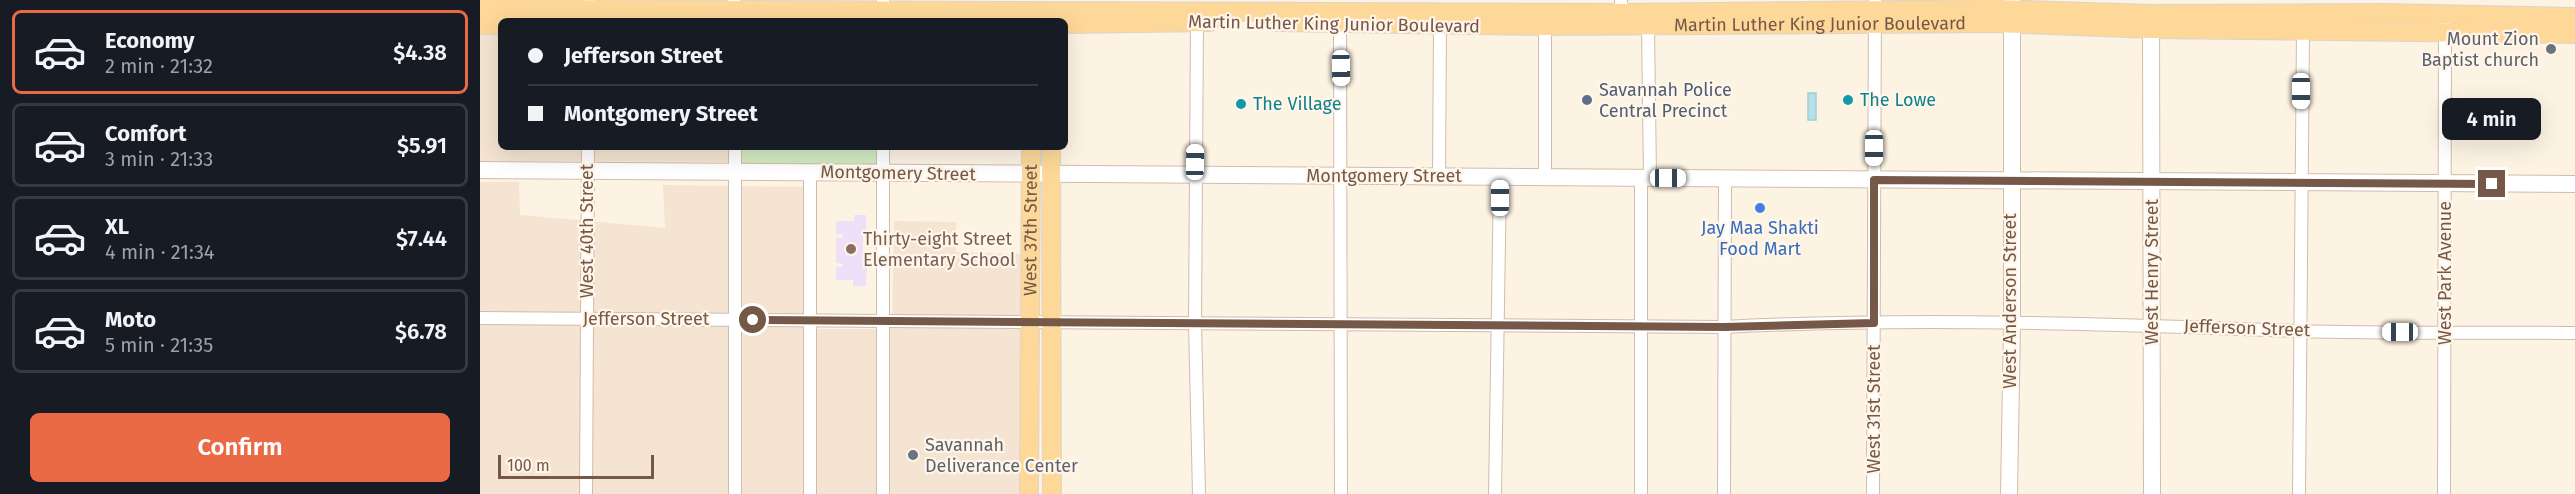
<!DOCTYPE html>
<meta charset="utf-8">
<style>
:root{--surface:#171b24;--page:#20242c;--text:#f1f3f6;--muted:#9ea1a6;--line:#363941;--accent:#e96a45}
body{margin:0;font-family:"Fira Sans",sans-serif;background:var(--page);color:var(--text);height:100vh;display:flex;flex-direction:column;font-size:22px;white-space:nowrap}
*{box-sizing:border-box;margin:0}
p{font-size:20px;color:var(--muted)}
.icon{flex:none;width:33px;height:33px;fill:none;stroke:currentColor;stroke-width:2;stroke-linecap:round;stroke-linejoin:round}
.map{position:relative;flex:1;overflow:hidden}
.details{display:flex;flex-direction:column;background:var(--surface);width:480px}
.details>*{flex:none}
.top-card{position:absolute;left:18px;top:18px;width:570px;height:132px;border-radius:9px;box-shadow:0 6px 24px #0002;display:grid;align-content:center;height:132px;padding:0 30px;background:var(--surface)}
.scale{position:absolute;left:18px;bottom:15px;width:156px;box-sizing:border-box;padding-left:6px;border:3px solid #755848;border-top:0;font-size:16px;line-height:21px;white-space:nowrap;color:#755848;-webkit-text-stroke:4px #fff6e9;paint-order:stroke}
.end{position:absolute;width:27px;height:27px;margin:-14px;border:8px solid #755848;background:#fff;box-shadow:0 0 0 3px #fff}
.from{border-radius:50%}
.bubble{position:absolute;height:42px;border-radius:9px;background:var(--surface);box-shadow:0 6px 24px #0002;font-size:20px;font-weight:600;line-height:42px;text-align:center}
.car{position:absolute;width:18px;height:36px;margin:-18px -9px;border-radius:8px;box-shadow:0 0 4px 2px #0007;background:linear-gradient(#fff 24%,#345 0 40%,#fff 0 76%,#345 0 86%,#fff 0)}
.top-card b{display:flex;align-items:center;gap:21px;height:57px;font-size:22px}
.top-card b+b{border-top:2px solid var(--line)}
.top-card i{width:15px;height:15px;background:var(--text)}
ul{padding:10px 0 0;list-style:none}
li{display:flex;align-items:center;gap:18px;height:84px;margin:0 12px 9px;padding:0 18px;border:3px solid var(--line);border-radius:9px}
li div{flex:1}
li b{display:block;font-size:22px}
li em{font-style:normal;font-weight:600}
li.active{border-color:var(--accent)}
li>.icon{width:54px;height:54px;stroke-width:1.5}
.action{display:flex;gap:12px;margin-top:auto;padding:12px 30px}
.action a{flex:1;height:69px;border-radius:9px;background:var(--accent);color:#fff;font-size:24px;font-weight:600;line-height:69px;text-align:center}
main{display:flex;flex:1;min-height:0}
.map>svg:first-child{display:block}
.residential{fill:#f4e4d1}
.education{fill:#f0dff9}
.green{fill:#d2eac1}
.water{fill:#b7dfe6;stroke:#9dcfd8;stroke-width:1.5}
.lines{fill:none;stroke-linecap:round;stroke-linejoin:round}
.street-casing{stroke:#d0bcac;stroke-width:14}
.secondary-casing{stroke:#d3bca9;stroke-width:18}
.primary-casing{stroke:#dbd4cf;stroke-width:20}
.street{stroke:#fff;stroke-width:12}
.secondary{stroke:#fff;stroke-width:16}
.primary{stroke:#fdd899;stroke-width:18}
.route{stroke:#755848;stroke-width:8}
.worship-dot{fill:#6b7280;stroke:#fff6e9;stroke-width:2}
.service-dot{fill:#5c6f8a;stroke:#fff6e9;stroke-width:2}
.culture-dot{fill:#0f9aa8;stroke:#fff6e9;stroke-width:2}
.shop-dot{fill:#3f7fe0;stroke:#fff6e9;stroke-width:2}
.education-dot{fill:#8d6e63;stroke:#fff6e9;stroke-width:2}
.labels{text-anchor:middle;dominant-baseline:central;stroke-width:4.5;stroke-linejoin:round;paint-order:stroke}
.street-label{font-size:18px;fill:#755848;stroke:#fff6e9}
.worship-label{font-size:18px;fill:#5b616d;stroke:#fff6e9;text-anchor:end}
.service-label{font-size:18px;fill:#4e5e75;stroke:#fff6e9;text-anchor:start}
.culture-label{font-size:18px;fill:#0d838f;stroke:#fff6e9;text-anchor:start}
.shop-label{font-size:18px;fill:#366cbe;stroke:#fff6e9}
.education-label{font-size:18px;fill:#785e54;stroke:#fff6e9;text-anchor:start}
</style>
<main>
<section class="details">
<ul>
<li class="active"><svg class="icon" aria-label="car" viewBox="0 0 24 24"><path d="M5 17H2v-5l4-1 3-4h7l3 4 3 1v5h-3M9 17h6M6 11h13"/><circle cx="7" cy="17" r="2"/><circle cx="17" cy="17" r="2"/></svg><div><b>Economy</b><p>2 min · 21:32</p></div><em>$4.38</em></li>
<li><svg class="icon" aria-label="car" viewBox="0 0 24 24"><path d="M5 17H2v-5l4-1 3-4h7l3 4 3 1v5h-3M9 17h6M6 11h13"/><circle cx="7" cy="17" r="2"/><circle cx="17" cy="17" r="2"/></svg><div><b>Comfort</b><p>3 min · 21:33</p></div><em>$5.91</em></li>
<li><svg class="icon" aria-label="car" viewBox="0 0 24 24"><path d="M5 17H2v-5l4-1 3-4h7l3 4 3 1v5h-3M9 17h6M6 11h13"/><circle cx="7" cy="17" r="2"/><circle cx="17" cy="17" r="2"/></svg><div><b>XL</b><p>4 min · 21:34</p></div><em>$7.44</em></li>
<li><svg class="icon" aria-label="car" viewBox="0 0 24 24"><path d="M5 17H2v-5l4-1 3-4h7l3 4 3 1v5h-3M9 17h6M6 11h13"/><circle cx="7" cy="17" r="2"/><circle cx="17" cy="17" r="2"/></svg><div><b>Moto</b><p>5 min · 21:35</p></div><em>$6.78</em></li>
</ul>
<div class="action"><a>Confirm</a></div>
</section>
<div class="map">
<svg width="2095" height="494" viewBox="0 0 2095 494">
<rect width="100%" height="100%" fill="#fdf3e3"/>
<g class="residential">
<path d="M246,19V21H21V147H248L249,162L0,161V21Z"/>
<path d="M0,182H39L40,215L185,228L183,185L326,187L325,329H412L414,221L476,222V252L540,254L541,494H0Z"/>
</g>
<path class="education" d="M374,215H386V233L383,234V268H387L386,286H373V280H356V267H362L363,264L356,263V238H363V235L356,234V221H374Z"/>
<g class="green">
<path d="M259,17L401,18V21H259Z"/>
<path d="M260,147H400V170L260,169Z"/>
</g>
<rect class="water" x="1328" y="93" width="8" height="27"/>
<g class="lines">
<defs>
<g id="street">
<path d="M109,0V21"/>
<path d="M1141,0L1142,13"/>
<path d="M254,21V0"/>
<path d="M403,21V0"/>
<path d="M717,22L715,323L719,494"/>
<path d="M860,25L861,494"/>
<path d="M1065,26V177"/>
<path d="M1168,26L1170,178"/>
<path d="M330,172V494"/>
<path d="M959,177L960,25"/>
<path d="M0,318L1244,327C1435,317 1628,324 1819,331C1911,334 2003,332 2095,333"/>
<path d="M106,494L108,147"/>
<path d="M255,494V147"/>
<path d="M403,494V147"/>
<path d="M1015,494L1020,177"/>
<path d="M1161,494V178"/>
<path d="M1244,494L1245,179"/>
<path d="M1393,494L1395,0"/>
<path d="M1819,494L1823,31"/>
<path d="M1964,494L1965,25"/>
</g>
<g id="secondary">
<path d="M1671,15L1672,494"/>
<path d="M0,170L2095,184"/>
<path d="M1529,494L1532,323V0"/>
</g>
<g id="primary">
<path d="M0,9L1142,13L1516,9L1671,14L1903,13L2095,17"/>
<path id="s1" d="M797,22L1065,26L1517,23L1672,29L2095,34"/>
<path d="M585,24L730,22"/>
<path d="M0,25H21"/>
<path d="M571,147L572,494"/>
<path id="s2" d="M549,494L551,147"/>
</g>
</defs>
<use href="#street" class="street-casing"/>
<use href="#secondary" class="secondary-casing"/>
<use href="#primary" class="primary-casing"/>
<use href="#street" class="street"/>
<use href="#secondary" class="secondary"/>
<use href="#primary" class="primary"/>
</g>
<g class="lines">
<path class="route" d="M273,320L1244,327L1394,323V180L2012,184"/>
</g>
<g class="worship-dot">
<circle cx="2071" cy="49" r="6"/>
<circle cx="433" cy="455" r="6"/>
</g>
<circle class="service-dot" cx="1107" cy="100" r="6"/>
<g class="culture-dot">
<circle cx="1368" cy="100" r="6"/>
<circle cx="761" cy="104" r="6"/>
</g>
<circle class="shop-dot" cx="1280" cy="208" r="6"/>
<circle class="education-dot" cx="371" cy="249" r="6"/>
<g class="labels">
<g class="street-label">
<text transform="translate(854 24) rotate(1)">Martin Luther King Junior Boulevard</text>
<text stroke="none"><textPath href="#s1" startOffset="543">Martin Luther King Junior Boulevard</textPath></text>
<text transform="translate(418 173) rotate(1)">Montgomery Street</text>
<text x="904" y="176">Montgomery Street</text>
<text transform="translate(107 231) rotate(-90)">West 40th Street</text>
<text stroke="none"><textPath href="#s2" startOffset="264">West 37th Street</textPath></text>
<text transform="translate(1672 272) rotate(-90)">West Henry Street</text>
<text transform="translate(1965 273) rotate(-90)">West Park Avenue</text>
<text transform="translate(1530 301) rotate(-90)">West Anderson Street</text>
<text x="166" y="319">Jefferson Street</text>
<text transform="translate(1767 328) rotate(2)">Jefferson Street</text>
<text transform="translate(1394 409) rotate(-90)">West 31st Street</text>
</g>
<g class="worship-label">
<text x="2059" y="39">Mount Zion<tspan x="2059" dy="21">Baptist church</tspan></text>
<text x="445" y="445" text-anchor="start">Savannah<tspan x="445" dy="21">Deliverance Center</tspan></text>
</g>
<g class="service-label">
<text x="1119" y="90">Savannah Police<tspan x="1119" dy="21">Central Precinct</tspan></text>
</g>
<g class="culture-label">
<text x="1380" y="100">The Lowe</text>
<text x="773" y="104">The Village</text>
</g>
<g class="shop-label">
<text x="1280" y="228">Jay Maa Shakti<tspan x="1280" dy="21">Food Mart</tspan></text>
</g>
<g class="education-label">
<text x="383" y="239">Thirty-eight Street<tspan x="383" dy="21">Elementary School</tspan></text>
</g>
</g>
</svg>
<div class="scale">100 m</div>
<i class="end from" style="left:273px;top:320px"></i>
<i class="end" style="left:2012px;top:184px"></i>
<div class="bubble" style="left:1962px;top:98px;width:99px">4 min</div>
<i class="car" style="left:861px;top:68px;rotate:179deg"></i>
<i class="car" style="left:1821px;top:91px;rotate:180deg"></i>
<i class="car" style="left:1394px;top:148px;rotate:180deg"></i>
<i class="car" style="left:715px;top:162px;rotate:1deg"></i>
<i class="car" style="left:1188px;top:178px;rotate:90deg"></i>
<i class="car" style="left:1020px;top:198px;rotate:0deg"></i>
<i class="car" style="left:1920px;top:332px;rotate:270deg"></i>
<div class="top-card">
<b><i class="from"></i>Jefferson Street</b>
<b><i></i>Montgomery Street</b>
</div>
</div>
</main>
